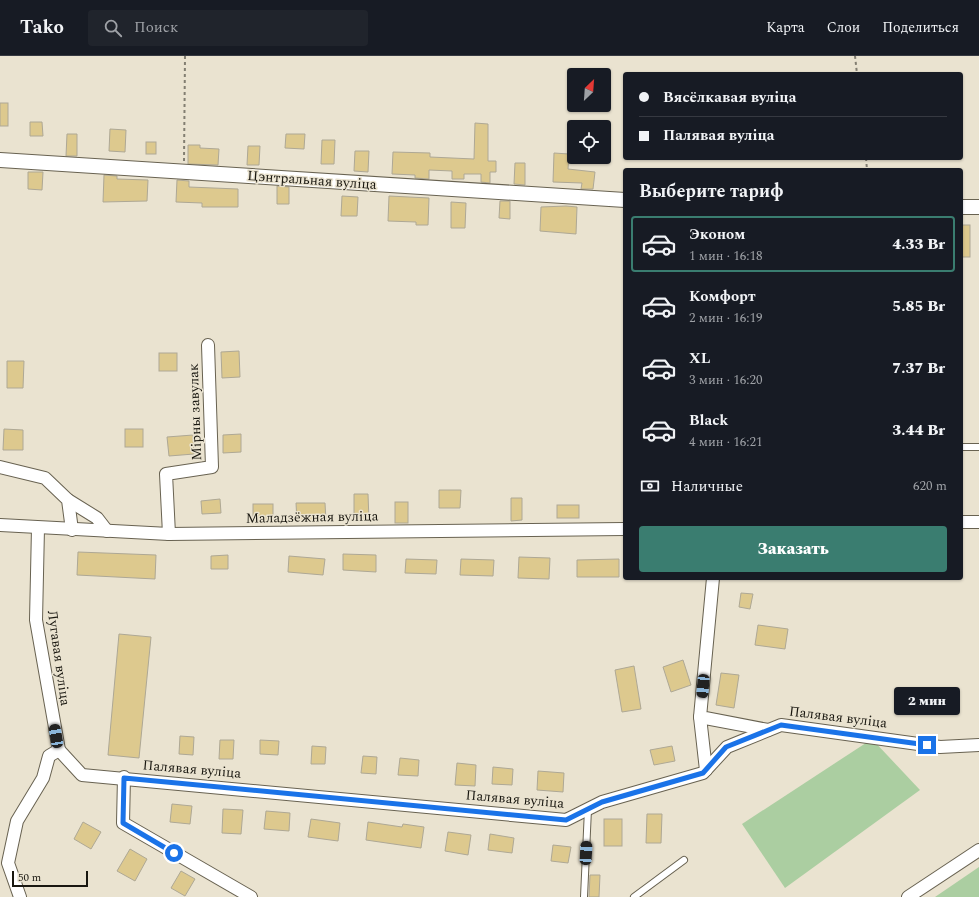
<!DOCTYPE html>
<html lang="ru">
<meta charset="utf-8">
<style>
:root{--surface:#171b24;--page:#20242c;--text:#f1f3f6;--muted:#9ea1a6;--line:#363941;--accent:#3a7d70}
body{margin:0;font-family:Spectral,serif;background:var(--page);color:var(--text);height:100vh;display:flex;flex-direction:column;font-size:15px;white-space:nowrap}
*{box-sizing:border-box;margin:0}
p{font-size:13px;color:var(--muted)}
.icon{flex:none;width:22px;height:22px;fill:none;stroke:currentColor;stroke-width:2;stroke-linecap:round;stroke-linejoin:round}
.map{position:relative;flex:1;overflow:hidden}
.sheet{position:absolute;left:623px;top:112px;width:340px;height:412px;display:flex;flex-direction:column;background:var(--surface);border-radius:4px;box-shadow:0 1px 3px #0004}
.sheet>*{flex:none}
.top-card{position:absolute;left:623px;top:16px;width:340px;height:88px;border-radius:4px;box-shadow:0 1px 3px #0004;display:grid;align-content:center;height:88px;padding:0 16px;background:var(--surface)}
.needle{width:26px;rotate:25deg}
.tools{position:absolute;left:567px;top:12px;display:grid;gap:8px}
.tools a{display:grid;place-items:center;width:44px;height:44px;border-radius:4px;background:var(--surface);box-shadow:0 1px 3px #0004;font-size:20px}
.scale{position:absolute;left:12px;bottom:10px;width:76px;box-sizing:border-box;padding-left:4px;border:2px solid #191710;border-top:0;font-size:11px;line-height:14px;white-space:nowrap;color:#191710;-webkit-text-stroke:3px #eae3d0;paint-order:stroke}
.end{position:absolute;width:18px;height:18px;margin:-9px;border:5px solid #1a73e8;background:#fff;box-shadow:0 0 0 2px #fff}
.from{border-radius:50%}
.bubble{position:absolute;height:28px;border-radius:4px;background:var(--surface);box-shadow:0 1px 3px #0004;font-size:13px;font-weight:800;line-height:28px;text-align:center}
.car{position:absolute;width:12px;height:24px;margin:-12px -6px;border-radius:5px;box-shadow:0 0 3px 1px #0007;background:linear-gradient(#222 24%,#8ab4d8 0 40%,#222 0 76%,#8ab4d8 0 86%,#222 0)}
.top-card b{display:flex;align-items:center;gap:14px;height:38px;font-size:15px}
.top-card b+b{border-top:1px solid var(--line)}
.top-card i{width:10px;height:10px;background:var(--text)}
ul{padding:0;list-style:none}
li{display:flex;align-items:center;gap:12px;height:56px;margin:0 8px 6px;padding:0 8px;border:2px solid transparent;border-radius:4px}
li div{flex:1}
li b{display:block;font-size:15px}
li em{font-style:normal;font-weight:800}
li.on{border-color:var(--accent)}
li>.icon{width:36px;height:36px;stroke-width:1.5}
h2{padding:0 16px;font-size:18px;line-height:48px}
.pay{display:flex;align-items:center;gap:10px;height:44px;padding:0 16px;font-size:15px}
.pay p{margin-inline-start:auto}
.cta{display:flex;gap:8px;margin-top:auto;padding:8px 16px}
.cta a{flex:1;height:46px;border-radius:4px;background:var(--accent);color:#fff;font-size:16px;font-weight:800;line-height:46px;text-align:center}
header{display:flex;align-items:center;gap:24px;box-sizing:border-box;height:56px;padding:0 20px;background:var(--surface);border-bottom:1px solid var(--line)}
header strong{font-size:19px}
nav{display:flex;gap:22px;margin-inline-start:auto;font-size:14px}
.search{width:280px;height:36px;background:var(--page);display:flex;align-items:center;gap:10px;box-sizing:border-box;padding:0 14px;border-radius:4px;color:var(--muted);font-size:15px}
.map>svg:first-child{display:block}
.green{fill:#abcea1}
.building{fill:#ddc98e;stroke:#aea895}
.lines{fill:none;stroke-linecap:round;stroke-linejoin:round}
.service-casing{stroke:#686251;stroke-width:8}
.minor-casing{stroke:#686251;stroke-width:14}
.tertiary-casing{stroke:#686251;stroke-width:16}
.path{stroke:#827e71;stroke-width:2;stroke-dasharray:3 3;stroke-linecap:butt}
.service{stroke:#fff;stroke-width:6}
.minor{stroke:#fff;stroke-width:12}
.tertiary{stroke:#fff;stroke-width:14}
.route{stroke:#1a73e8;stroke-width:5}
.labels{text-anchor:middle;dominant-baseline:central;stroke-width:3;stroke-linejoin:round;paint-order:stroke}
.street-label{font-size:14px;fill:#191710;stroke:#eae3d0}
</style>
<header>
<strong>Tako</strong>
<div class="search"><svg class="icon" aria-label="search" viewBox="0 0 24 24"><circle cx="10" cy="10" r="6"/><path d="M15 15l6 6"/></svg>Поиск</div>
<nav><a>Карта</a><a>Слои</a><a>Поделиться</a></nav>
</header>
<div class="map">
<svg width="979" height="841" viewBox="0 0 979 841">
<rect width="100%" height="100%" fill="#eae3d0"/>
<g class="green">
<path d="M872,683L920,734L785,832L742,768Z"/>
<path d="M979,811V841H935Z"/>
</g>
<g class="building">
<rect x="0" y="47" width="8" height="23"/>
<path d="M30,66H42L43,80H30Z"/>
<path d="M475,67L488,68V105H496V116H490V127L481,126V118H464V123H452V115L429,114V123L415,122V119L392,118L393,96L430,97V101L474,103Z"/>
<path d="M110,73L126,74L125,96L109,95Z"/>
<path d="M67,78H77V100H66Z"/>
<path d="M286,78H305L304,93L285,92Z"/>
<path d="M322,84H335L334,108H321Z"/>
<rect x="146" y="86" width="10" height="12"/>
<path d="M188,89H200V92L219,93L218,109L188,108Z"/>
<path d="M248,90H260L259,109H247Z"/>
<path d="M355,95H369L368,116L354,115Z"/>
<path d="M554,97L569,98L568,113L595,116L593,133H581L582,127L553,126Z"/>
<path d="M515,107H525V129L514,128Z"/>
<path d="M28,116H43L42,134L28,133Z"/>
<path d="M104,119L117,120V123L148,124L147,145L103,146Z"/>
<path d="M177,124L189,125V131L238,133V151H202V147L176,146Z"/>
<path d="M277,130L289,131V148H277Z"/>
<path d="M342,140L358,141L357,160H341Z"/>
<path d="M389,140L429,142L428,169H416V166L388,165Z"/>
<path d="M500,145H510V163L499,162Z"/>
<path d="M451,146L466,147L465,172H451Z"/>
<path d="M566,150L577,151L576,178L540,175L541,151Z"/>
<rect x="961" y="169" width="9" height="32"/>
<path d="M239,295L240,321L222,322L221,296Z"/>
<rect x="159" y="297" width="18" height="18"/>
<path d="M7,305H24L23,332H7Z"/>
<path d="M4,373L23,374V394H3Z"/>
<rect x="125" y="373" width="18" height="18"/>
<path d="M241,378V396L223,397V379Z"/>
<path d="M193,379L194,398L169,400L167,381Z"/>
<path d="M439,434H461L460,452H439Z"/>
<path d="M354,438H368L369,464H354Z"/>
<path d="M511,442H522V464L511,465Z"/>
<path d="M220,443L221,457L202,458L201,445Z"/>
<rect x="395" y="446" width="13" height="21"/>
<path d="M296,447H325L326,465H297Z"/>
<rect x="253" y="448" width="20" height="17"/>
<rect x="557" y="449" width="22" height="13"/>
<path d="M78,496L156,499L155,523L77,519Z"/>
<path d="M343,498L376,499V516L343,514Z"/>
<path d="M228,499V513H211V500Z"/>
<path d="M289,500L325,503L323,519L288,516Z"/>
<path d="M519,501L550,502L549,523L518,522Z"/>
<path d="M406,503L437,504L436,518L405,517Z"/>
<path d="M461,503L494,504L493,520L460,519Z"/>
<path d="M619,503V521H577V504Z"/>
<path d="M741,537L753,538L750,553L739,551Z"/>
<path d="M758,569L788,573L785,593L755,589Z"/>
<path d="M119,578L151,581L139,702L108,699Z"/>
<path d="M683,604L691,629L671,636L663,611Z"/>
<path d="M634,610L641,653L622,656L615,614Z"/>
<path d="M721,617L739,619L734,652L716,649Z"/>
<path d="M180,680L194,681L193,699L179,698Z"/>
<path d="M220,684H234L233,703H219Z"/>
<path d="M260,684L279,685L278,699L260,698Z"/>
<path d="M312,690L326,691L325,708H311Z"/>
<path d="M672,690L675,705L654,709L650,694Z"/>
<path d="M363,700L377,701L376,718L361,717Z"/>
<path d="M400,702L419,704L418,720L398,719Z"/>
<path d="M457,707L476,709L475,730L455,729Z"/>
<path d="M493,711L513,713L512,729L492,728Z"/>
<path d="M538,715L564,717L563,736L537,734Z"/>
<path d="M172,748L192,750L190,768L170,766Z"/>
<path d="M223,753L243,754L241,778L222,777Z"/>
<path d="M266,755L290,757L289,775L264,773Z"/>
<path d="M647,758H662L661,787H646Z"/>
<path d="M311,763L340,767L338,785L308,781Z"/>
<rect x="604" y="763" width="18" height="27"/>
<path d="M83,766L101,776L91,793L74,783Z"/>
<path d="M368,766L402,771L403,768L424,771L421,792L366,784Z"/>
<path d="M448,776L471,779L468,799L445,795Z"/>
<path d="M490,778L514,782L512,797L488,794Z"/>
<path d="M553,789L571,791L568,807L551,805Z"/>
<path d="M130,793L147,803L135,825L117,815Z"/>
<path d="M181,815L195,823L185,840L171,832Z"/>
<path d="M590,819H600L599,841H589Z"/>
</g>
<g class="lines">
<defs>
<g id="service">
<path d="M961,391H979"/>
<path d="M584,841L588,753"/>
<path d="M634,841L684,804"/>
</g>
<g id="minor">
<path d="M0,411L45,422L68,444L72,474"/>
<path d="M68,444L97,462L107,475"/>
<path d="M961,466H979"/>
<path d="M0,469L169,478L625,473"/>
<path d="M169,478L166,418L212,411L208,289"/>
<path d="M713,522L700,661L768,674"/>
<path d="M700,661L706,714"/>
<path d="M59,694L82,719L566,764L602,746L703,717L727,691L781,669L940,691L979,689"/>
<path d="M124,721L123,767L251,841"/>
<path d="M20,841L8,807L17,765L43,722L49,700L59,694L36,564L38,472"/>
<path d="M908,841L979,794"/>
</g>
<g id="tertiary">
<path d="M0,104L625,144"/>
<path d="M961,151H979"/>
</g>
</defs>
<use href="#service" class="service-casing"/>
<use href="#minor" class="minor-casing"/>
<use href="#tertiary" class="tertiary-casing"/>
<g class="path">
<path d="M855,0L857,18"/>
<path d="M866,102L867,114"/>
<path d="M184,105L185,0"/>
</g>
<use href="#service" class="service"/>
<use href="#minor" class="minor"/>
<use href="#tertiary" class="tertiary"/>
</g>
<g class="lines">
<path class="route" d="M174,797L123,767L124,722L566,764L602,746L703,717L726,691L781,669L927,689"/>
</g>
<g class="labels">
<g class="street-label">
<text transform="translate(312 124) rotate(4)">Цэнтральная вуліца</text>
<text transform="translate(195 356) rotate(-92)">Мірны завулак</text>
<text transform="translate(312 461) rotate(-1)">Маладзёжная вуліца</text>
<text transform="translate(59 602) rotate(82)">Лугавая вуліца</text>
<text transform="translate(838 661) rotate(7)">Палявая вуліца</text>
<text transform="translate(192 713) rotate(5)">Палявая вуліца</text>
<text transform="translate(515 743) rotate(5)">Палявая вуліца</text>
</g>
</g>
</svg>
<div class="tools">
<a><svg class="needle" viewBox="-14 -14 28 28"><path d="M0-13l5 13h-10z" fill="#e53935"/><path d="M0 13l5-13h-10z" fill="#9ea1a6"/></svg></a>
<a><svg class="icon" aria-label="locate" viewBox="0 0 24 24"><circle cx="12" cy="12" r="6"/><path d="M12 2v4M12 18v4M2 12h4M18 12h4"/></svg></a>
</div>
<div class="scale">50 m</div>
<i class="end from" style="left:174px;top:797px"></i>
<i class="end" style="left:927px;top:689px"></i>
<div class="bubble" style="left:894px;top:631px;width:66px">2 мин</div>
<i class="car" style="left:703px;top:630px;rotate:185deg"></i>
<i class="car" style="left:56px;top:680px;rotate:350deg"></i>
<i class="car" style="left:586px;top:797px;rotate:3deg"></i>
<div class="top-card">
<b><i class="from"></i>Вясёлкавая вуліца</b>
<b><i></i>Палявая вуліца</b>
</div>
<section class="sheet">
<h2>Выберите тариф</h2>
<ul>
<li class="on"><svg class="icon" aria-label="car" viewBox="0 0 24 24"><path d="M5 17H2v-5l4-1 3-4h7l3 4 3 1v5h-3M9 17h6M6 11h13"/><circle cx="7" cy="17" r="2"/><circle cx="17" cy="17" r="2"/></svg><div><b>Эконом</b><p>1 мин · 16:18</p></div><em>4.33 Br</em></li>
<li><svg class="icon" aria-label="car" viewBox="0 0 24 24"><path d="M5 17H2v-5l4-1 3-4h7l3 4 3 1v5h-3M9 17h6M6 11h13"/><circle cx="7" cy="17" r="2"/><circle cx="17" cy="17" r="2"/></svg><div><b>Комфорт</b><p>2 мин · 16:19</p></div><em>5.85 Br</em></li>
<li><svg class="icon" aria-label="car" viewBox="0 0 24 24"><path d="M5 17H2v-5l4-1 3-4h7l3 4 3 1v5h-3M9 17h6M6 11h13"/><circle cx="7" cy="17" r="2"/><circle cx="17" cy="17" r="2"/></svg><div><b>XL</b><p>3 мин · 16:20</p></div><em>7.37 Br</em></li>
<li><svg class="icon" aria-label="car" viewBox="0 0 24 24"><path d="M5 17H2v-5l4-1 3-4h7l3 4 3 1v5h-3M9 17h6M6 11h13"/><circle cx="7" cy="17" r="2"/><circle cx="17" cy="17" r="2"/></svg><div><b>Black</b><p>4 мин · 16:21</p></div><em>3.44 Br</em></li>
</ul>
<div class="pay"><svg class="icon" aria-label="cash" viewBox="0 0 24 24"><path d="M3 7h18v10H3z"/><circle cx="12" cy="12" r="2"/></svg>Наличные<p>620 m</p></div>
<div class="cta"><a>Заказать</a></div>
</section>
</div>
